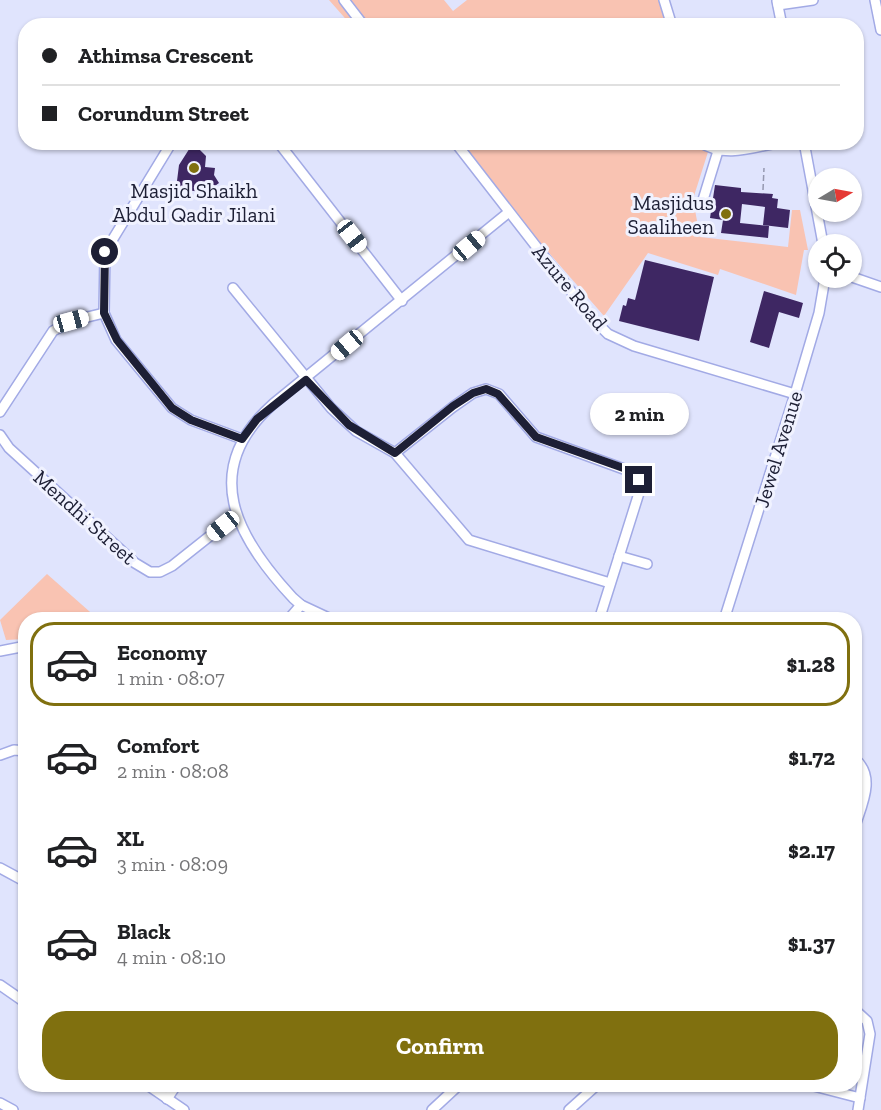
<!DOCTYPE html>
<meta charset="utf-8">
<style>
:root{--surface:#fff;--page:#f6f6f6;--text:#202124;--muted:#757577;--line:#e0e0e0;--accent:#80700f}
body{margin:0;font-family:"Zilla Slab",serif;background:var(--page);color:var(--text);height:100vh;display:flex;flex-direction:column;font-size:22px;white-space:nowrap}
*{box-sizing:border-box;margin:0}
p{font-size:20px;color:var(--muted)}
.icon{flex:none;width:33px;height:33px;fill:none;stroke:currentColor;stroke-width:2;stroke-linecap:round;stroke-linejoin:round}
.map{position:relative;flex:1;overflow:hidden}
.drawer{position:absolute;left:18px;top:612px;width:844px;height:480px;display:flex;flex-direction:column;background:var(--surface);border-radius:24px;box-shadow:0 2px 4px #0004}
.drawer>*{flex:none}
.top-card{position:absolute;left:18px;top:18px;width:846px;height:132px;border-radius:24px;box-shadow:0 2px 4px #0004;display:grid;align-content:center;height:132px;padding:0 24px;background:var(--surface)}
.needle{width:39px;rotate:80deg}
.tools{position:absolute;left:808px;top:168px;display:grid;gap:12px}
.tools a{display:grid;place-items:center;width:54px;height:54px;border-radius:50%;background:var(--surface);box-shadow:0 2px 4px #0004;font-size:30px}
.end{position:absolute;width:27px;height:27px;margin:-14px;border:8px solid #1d1f35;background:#fff;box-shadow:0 0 0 3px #fff}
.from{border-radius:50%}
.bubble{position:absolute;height:42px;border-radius:21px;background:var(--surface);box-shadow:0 2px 4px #0004;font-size:20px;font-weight:800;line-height:42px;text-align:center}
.car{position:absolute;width:18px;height:36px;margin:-18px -9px;border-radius:8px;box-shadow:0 0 4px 2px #0007;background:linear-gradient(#fff 24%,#345 0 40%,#fff 0 76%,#345 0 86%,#fff 0)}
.top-card b{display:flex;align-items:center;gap:21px;height:57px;font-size:22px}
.top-card b+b{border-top:2px solid var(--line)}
.top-card i{width:15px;height:15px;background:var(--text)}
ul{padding:10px 0 0;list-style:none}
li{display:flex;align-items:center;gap:18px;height:84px;margin:0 12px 9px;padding:0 12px;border:3px solid transparent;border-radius:24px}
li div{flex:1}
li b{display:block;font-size:22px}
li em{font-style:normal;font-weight:800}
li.current{border-color:var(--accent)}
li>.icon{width:54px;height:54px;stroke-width:1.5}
.action{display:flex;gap:12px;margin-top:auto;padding:12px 24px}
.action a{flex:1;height:69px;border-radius:24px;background:var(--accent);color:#fff;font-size:24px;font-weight:800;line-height:69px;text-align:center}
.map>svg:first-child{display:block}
.green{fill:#f9c3b2}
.building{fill:#3e2763}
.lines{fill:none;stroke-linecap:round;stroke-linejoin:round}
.minor-casing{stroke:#a2aae5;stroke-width:12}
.path{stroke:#9598b0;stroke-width:1.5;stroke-dasharray:6 3;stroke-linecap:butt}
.minor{stroke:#fff;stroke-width:9}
.route{stroke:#1d1f35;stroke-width:8}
.poi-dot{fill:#80700f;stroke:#f0f2ff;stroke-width:2}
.labels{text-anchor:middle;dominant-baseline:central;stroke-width:6;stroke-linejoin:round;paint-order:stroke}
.poi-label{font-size:21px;fill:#1d1f35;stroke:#f0f2ff}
.street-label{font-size:21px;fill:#1d1f35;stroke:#f0f2ff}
</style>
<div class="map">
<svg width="881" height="1110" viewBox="0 0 881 1110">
<rect width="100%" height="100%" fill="#e0e4fd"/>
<g class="green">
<path d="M329,0H444L453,11L467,0H661L667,25H351Z"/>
<path d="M453,143H693L708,152L693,199L700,237L788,247L792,210H800L808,250H804L796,295L720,269L718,275L648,253L604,316Z"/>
<path d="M47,574L98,619L26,620L25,639L6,640L0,620Z"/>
</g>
<g class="building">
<path d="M193,143L206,156L205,167L215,168L214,175L219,183L212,188V193L176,189L179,165Z"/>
<path d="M715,185L741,188V192L773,194L772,198L778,199L777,208L790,210L788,228L763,225L765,207L742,204L740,223L769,226L768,238L721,233L723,220L710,218Z"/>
<path d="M645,260L714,277L699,341L619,321L623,305L626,306L628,298L635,300Z"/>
<path d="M764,291L803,303L799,318L779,312L769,348L750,342Z"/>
</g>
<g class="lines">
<defs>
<g id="minor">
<path d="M344,0L364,26"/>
<path d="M664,0L672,26"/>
<path d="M875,0L881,30"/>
<path d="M777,1L782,26"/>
<path d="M778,5L813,0"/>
<path d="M172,142L105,252L104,313L116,340L172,408L191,420L242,439"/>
<path d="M278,142L402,301"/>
<path d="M455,142L591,317L608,334L634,346L795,394"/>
<path d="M700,142C725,159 754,147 781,142"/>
<path d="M804,142L823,244"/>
<path d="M702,203L718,151"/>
<path d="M852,277L881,287"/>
<path d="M233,288L331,408L356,431L395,453L469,540L610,583"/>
<path d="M0,412L53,331L71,321L104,313"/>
<path d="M0,435L9,448L65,499L135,563L150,572H160L172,566L235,516"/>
<path d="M395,453L453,407L473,393L486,389L499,394L536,437L632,472L639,480V493L599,620"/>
<path d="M619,556L647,564"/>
<path d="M288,620L301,605"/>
<path d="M333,620L301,605L293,598C236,537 199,470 273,404L509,212"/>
<path d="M724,620L795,394L819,313L825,278"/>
<path d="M0,651L26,646"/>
<path d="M0,755L14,750L26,751"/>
<path d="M855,759C876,777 862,804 855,826"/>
<path d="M0,868L26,882"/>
<path d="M0,985L26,1003"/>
<path d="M855,1010L867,1021L870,1034L858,1110"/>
<path d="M146,1084L184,1110"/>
<path d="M806,1084L860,1098"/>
<path d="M167,1099L177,1084"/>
<path d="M0,1103L13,1110"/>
<path d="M432,1110L460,1084"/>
<path d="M569,1110L598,1084"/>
</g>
</defs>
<use href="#minor" class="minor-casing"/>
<path class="path" d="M763,190L764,168"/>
<use href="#minor" class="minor"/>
</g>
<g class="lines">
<path class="route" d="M105,252L104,313L117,340L172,408L191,420L242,439L257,419L306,380L349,425L395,453L453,406L473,393L486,389L498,394L536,437L629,470L639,480"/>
</g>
<g class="poi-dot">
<circle cx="194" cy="168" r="6"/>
<circle cx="726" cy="214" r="6"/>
</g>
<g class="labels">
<g class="poi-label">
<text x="194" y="190">Masjid Shaikh<tspan x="194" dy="24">Abdul Qadir Jilani</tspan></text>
<text x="714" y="202" text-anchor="end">Masjidus<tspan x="714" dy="24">Saaliheen</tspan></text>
</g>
<g class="street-label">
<text transform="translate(570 287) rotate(50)">Azure Road</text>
<text transform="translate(778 449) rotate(-73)">Jewel Avenue</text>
<text transform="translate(85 517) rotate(42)">Mendhi Street</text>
</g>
</g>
</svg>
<div class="tools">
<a><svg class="needle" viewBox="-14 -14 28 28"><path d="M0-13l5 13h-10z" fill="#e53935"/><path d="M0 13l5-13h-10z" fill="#757577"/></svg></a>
<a><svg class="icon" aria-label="locate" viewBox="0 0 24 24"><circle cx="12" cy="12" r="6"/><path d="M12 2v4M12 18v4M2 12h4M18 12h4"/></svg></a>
</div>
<i class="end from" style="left:105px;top:252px"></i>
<i class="end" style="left:639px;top:480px"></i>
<div class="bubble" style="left:590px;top:393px;width:99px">2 min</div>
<i class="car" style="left:352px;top:236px;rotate:142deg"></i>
<i class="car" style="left:469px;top:246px;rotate:50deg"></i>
<i class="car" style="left:71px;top:321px;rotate:75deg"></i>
<i class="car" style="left:347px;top:345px;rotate:230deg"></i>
<i class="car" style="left:223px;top:526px;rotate:231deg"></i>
<div class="top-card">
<b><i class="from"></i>Athimsa Crescent</b>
<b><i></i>Corundum Street</b>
</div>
<section class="drawer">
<ul>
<li class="current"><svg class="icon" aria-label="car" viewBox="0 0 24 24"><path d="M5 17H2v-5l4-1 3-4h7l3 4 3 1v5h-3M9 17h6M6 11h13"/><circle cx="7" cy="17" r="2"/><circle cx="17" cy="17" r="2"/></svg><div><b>Economy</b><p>1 min · 08:07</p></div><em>$1.28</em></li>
<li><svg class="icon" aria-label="car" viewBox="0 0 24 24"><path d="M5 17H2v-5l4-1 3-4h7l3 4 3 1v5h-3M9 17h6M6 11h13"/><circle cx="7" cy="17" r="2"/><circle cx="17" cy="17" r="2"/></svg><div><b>Comfort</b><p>2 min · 08:08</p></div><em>$1.72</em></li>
<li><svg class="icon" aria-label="car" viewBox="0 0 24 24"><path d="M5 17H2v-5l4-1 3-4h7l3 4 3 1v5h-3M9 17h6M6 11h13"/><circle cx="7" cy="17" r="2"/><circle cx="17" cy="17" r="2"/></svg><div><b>XL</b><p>3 min · 08:09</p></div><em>$2.17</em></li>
<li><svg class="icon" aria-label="car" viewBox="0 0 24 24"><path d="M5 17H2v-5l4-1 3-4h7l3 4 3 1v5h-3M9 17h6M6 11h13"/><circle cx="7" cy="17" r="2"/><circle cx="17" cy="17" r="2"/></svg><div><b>Black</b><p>4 min · 08:10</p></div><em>$1.37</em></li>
</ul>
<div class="action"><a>Confirm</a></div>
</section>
</div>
